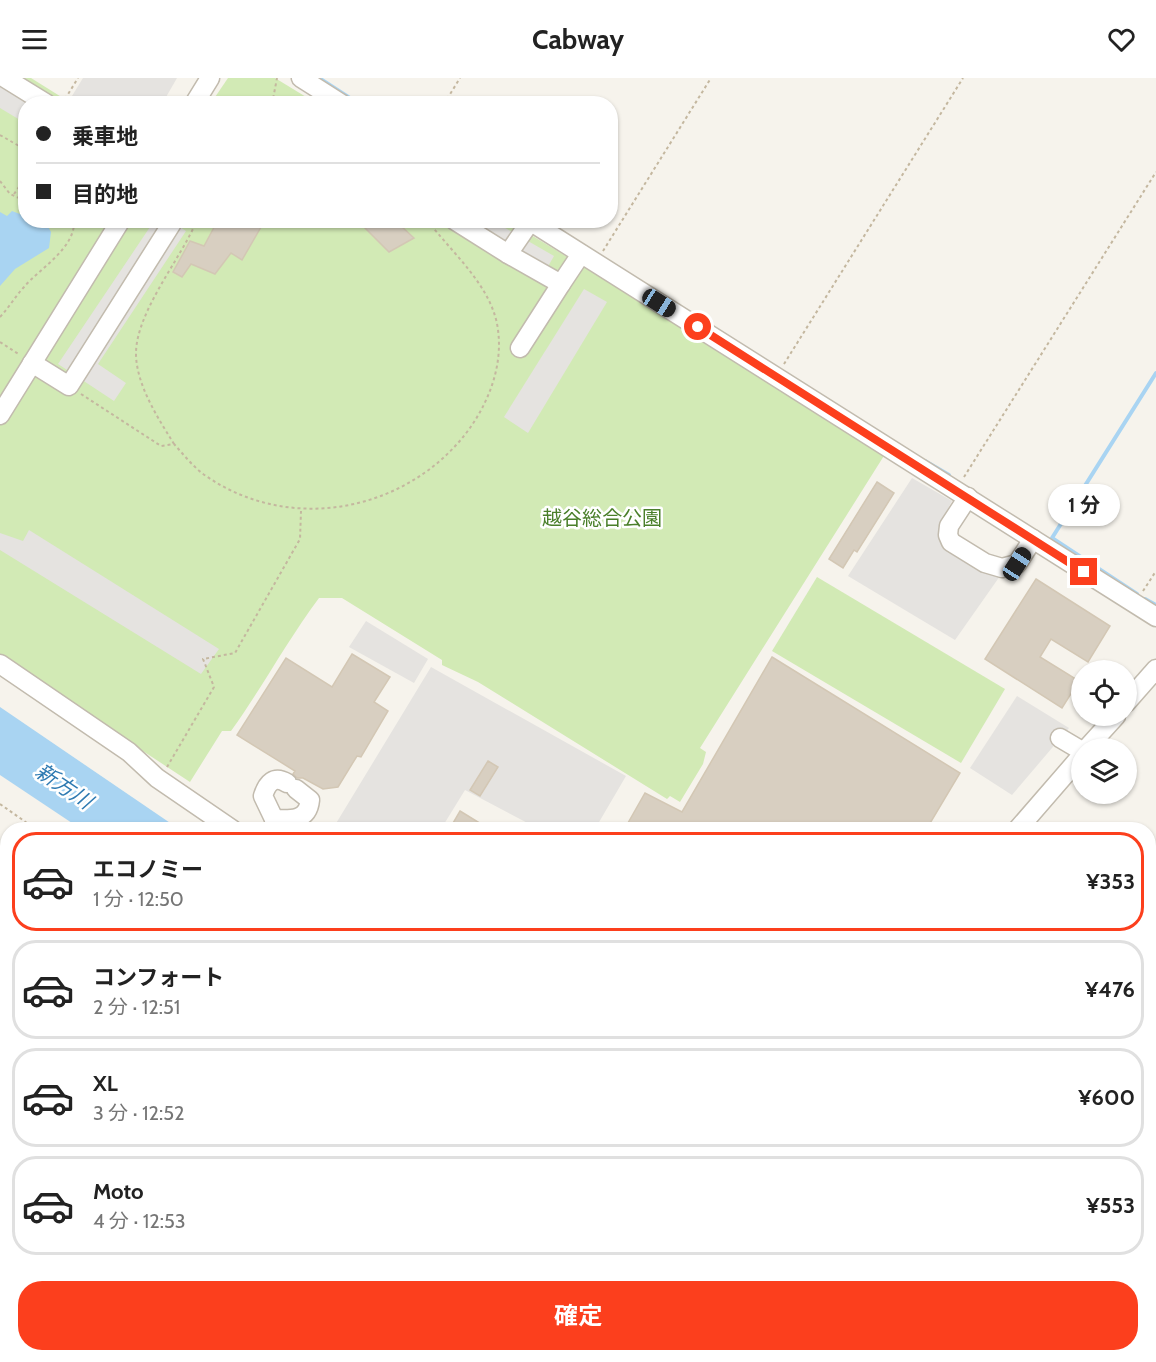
<!DOCTYPE html>
<html lang="ja">
<meta charset="utf-8">
<style>
:root{--surface:#fff;--page:#f2f2f2;--text:#222;--muted:#767676;--line:#e0e0e0;--accent:#fc3f1d}
body{margin:0;font-family:Cabin,"Noto Sans JP",sans-serif;background:var(--page);color:var(--text);height:100vh;display:flex;flex-direction:column;font-size:22px;white-space:nowrap}
*{box-sizing:border-box;margin:0}
p{font-size:20px;color:var(--muted)}
.icon{flex:none;width:33px;height:33px;fill:none;stroke:currentColor;stroke-width:2;stroke-linecap:round;stroke-linejoin:round}
.map{position:relative;flex:1;overflow:hidden}
.details{position:absolute;left:0px;top:744px;width:1156px;height:540px;display:flex;flex-direction:column;background:var(--surface);border-radius:24px 24px 0 0;box-shadow:0 2px 4px #0004}
.details>*{flex:none}
.banner{position:absolute;left:18px;top:18px;width:600px;height:132px;border-radius:24px;box-shadow:0 2px 4px #0004;display:grid;align-content:center;height:132px;padding:0 18px;background:var(--surface)}
.buttons{position:absolute;left:1071px;top:582px;display:grid;gap:12px}
.buttons a{display:grid;place-items:center;width:66px;height:66px;border-radius:50%;background:var(--surface);box-shadow:0 2px 4px #0004;font-size:30px}
.end{position:absolute;width:27px;height:27px;margin:-14px;border:8px solid #fc3f1d;background:#fff;box-shadow:0 0 0 3px #fff}
.from{border-radius:50%}
.bubble{position:absolute;height:42px;border-radius:21px;background:var(--surface);box-shadow:0 2px 4px #0004;font-size:20px;font-weight:700;line-height:42px;text-align:center}
.car{position:absolute;width:18px;height:36px;margin:-18px -9px;border-radius:8px;box-shadow:0 0 4px 2px #0007;background:linear-gradient(#222 24%,#8ab4d8 0 40%,#222 0 76%,#8ab4d8 0 86%,#222 0)}
.banner b{display:flex;align-items:center;gap:21px;height:57px;font-size:22px}
.banner b+b{border-top:2px solid var(--line)}
.banner i{width:15px;height:15px;background:var(--text)}
ul{padding:10px 0 0;list-style:none}
li{display:flex;align-items:center;gap:18px;height:99px;margin:0 12px 9px;padding:0 6px;border:3px solid var(--line);border-radius:24px}
li div{flex:1}
li b{display:block;font-size:22px}
li em{font-style:normal;font-weight:700}
li.active{border-color:var(--accent)}
li>.icon{width:54px;height:54px;stroke-width:1.5}
.button{display:flex;gap:12px;margin-top:auto;padding:12px 18px}
.button a{flex:1;height:69px;border-radius:24px;background:var(--accent);color:#fff;font-size:24px;font-weight:700;line-height:69px;text-align:center}
header{display:flex;justify-content:space-between;align-items:center;height:78px;padding:0 18px;background:var(--surface);font-size:27px;font-weight:700}
.map>svg:first-child{display:block}
.industrial{fill:#e6e2dd}
.green{fill:#d2eab5}
.parking{fill:#e5e3e0}
.water{fill:#a9d4f2}
.lines{fill:none;stroke-linecap:round;stroke-linejoin:round}
.stream{stroke:#a9d4f2;stroke-width:4}
.building{fill:#d8cfc1;stroke:#d3c7b4;stroke-width:1.5}
.minor-casing{stroke:#c2bbae;stroke-width:21}
.path{stroke:#c4b79f;stroke-width:2;stroke-dasharray:3 3;stroke-linecap:butt}
.minor{stroke:#fff;stroke-width:18}
.route{stroke:#fc3f1d;stroke-width:8}
.labels{text-anchor:middle;dominant-baseline:central;stroke-width:5;stroke-linejoin:round;paint-order:stroke}
.park-label{font-size:20px;fill:#4a7f2a;stroke:#fff}
.water-label{font-size:21px;font-style:italic;fill:#2e7ab2;stroke:#fff}
</style>
<header><svg class="icon" aria-label="menu" viewBox="0 0 24 24"><path d="M4 6h16M4 12h16M4 18h16"/></svg>Cabway<svg class="icon" aria-label="heart" viewBox="0 0 24 24"><path d="M12 20l-8-8c-3-5 5-10 8-4 3-6 11-1 8 4z"/></svg></header>
<div class="map">
<svg width="1156" height="1284" viewBox="0 0 1156 1284">
<rect width="100%" height="100%" fill="#f6f3ec"/>
<g class="industrial">
<path d="M1149,1022L1156,1027V1264L1149,1275Z"/>
<path d="M1033,1277H1148L1143,1284H1043Z"/>
</g>
<g class="green">
<path d="M0,0H31L71,25L26,26V142L508,143L887,373L700,670L706,674L703,686L680,724L670,718L667,721L478,604L442,587V582L342,520H319C287,563 262,610 231,653H222L190,704L0,579Z"/>
<path d="M228,0H275L316,25H211Z"/>
<path d="M817,499L1005,611L961,685L772,573Z"/>
</g>
<g class="parking">
<path d="M83,0H177L162,26L84,25L72,18Z"/>
<path d="M0,2L39,25L26,26L25,45L0,30Z"/>
<path d="M154,143H171L186,153L98,286L126,305L114,323L58,286Z"/>
<path d="M461,143H493L554,178L546,192Z"/>
<path d="M584,211L607,224L528,355L504,339Z"/>
<path d="M912,400L952,423L943,440L942,461L1000,498L955,562L848,498Z"/>
<path d="M29,452L219,571L201,596L0,472V455L23,463Z"/>
<path d="M366,543L428,581L414,605L349,569Z"/>
<path d="M431,589L626,698L595,751H539L465,712L441,751L332,752Z"/>
<path d="M1017,618L1069,650L1012,717L970,690Z"/>
</g>
<g class="water">
<path d="M12,133L25,138L26,142L45,143L51,154L49,170L15,191L0,208V134L7,138Z"/>
<path d="M0,629L179,751H81L0,697Z"/>
<path d="M861,1277H952L963,1284H873Z"/>
</g>
<g class="lines">
<g class="stream">
<path d="M319,0L359,26"/>
<path d="M925,383L949,397"/>
<path d="M1137,516L1052,460L1156,295"/>
<path d="M1145,521L1156,527"/>
</g>
</g>
<g class="building">
<path d="M218,142H265L242,182L231,175L215,196L191,186L182,199L173,194L190,163L204,168Z"/>
<path d="M357,142H403L400,147L414,160L389,174Z"/>
<path d="M877,404L894,415L857,474L854,472L843,490L829,481Z"/>
<path d="M1036,501L1110,548L1088,584L1051,561L1040,579L1079,603L1062,630L985,581Z"/>
<path d="M352,576L390,599L374,624L388,633L361,679L357,678L338,709L323,711L303,700H297L293,696L295,693L237,657L286,580L332,609Z"/>
<path d="M772,579L960,695L926,752H624L645,715L682,734Z"/>
<path d="M488,683L498,689L480,718L470,712Z"/>
<path d="M460,733L491,752H449Z"/>
</g>
<g class="lines">
<defs>
<g id="minor">
<path d="M5,0L47,26"/>
<path d="M301,0L342,26"/>
<path d="M194,26L210,0"/>
<path d="M454,142L508,176"/>
<path d="M528,142L1156,539"/>
<path d="M530,144L508,176L561,206L581,176"/>
<path d="M520,270L561,206"/>
<path d="M32,285L69,308L174,142"/>
<path d="M0,337L121,142"/>
<path d="M968,419L949,448L948,457L951,464L985,485L1002,490L1017,486L1033,461"/>
<path d="M0,586L129,674L157,700L233,752"/>
<path d="M1126,625L1156,591"/>
<path d="M1060,660L1082,673"/>
<path d="M1087,670L1116,638"/>
<path d="M274,741C291,742 308,743 310,722L296,711"/>
<path d="M274,741L263,718C267,705 274,697 287,705"/>
<path d="M1017,752L1082,677"/>
<path d="M1149,893L1156,882"/>
<path d="M1149,1013L1156,1018"/>
<path d="M0,1131L8,1136"/>
<path d="M215,1276L226,1284"/>
<path d="M1008,1276L1019,1284"/>
<path d="M548,1284L554,1276"/>
</g>
</defs>
<use href="#minor" class="minor-casing"/>
<g class="path">
<path d="M62,26L78,0"/>
<path d="M262,26L273,21"/>
<path d="M274,26L273,21L277,0"/>
<path d="M444,26L460,0"/>
<path d="M0,57L26,72"/>
<path d="M0,103L10,116L26,123"/>
<path d="M14,116L26,99"/>
<path d="M603,173L711,0"/>
<path d="M0,239C10,228 15,219 24,209C40,190 76,170 74,142"/>
<path d="M0,264L20,277"/>
<path d="M784,286L963,0"/>
<path d="M81,316L161,368L174,366C184,377 194,390 206,398C290,456 406,434 467,354C488,326 503,289 498,252C493,209 452,175 427,142"/>
<path d="M174,366C158,340 137,308 136,277C135,235 181,181 197,142"/>
<path d="M964,399L1156,94"/>
<path d="M1143,513L1156,493"/>
<path d="M167,689L214,609L203,581L235,575L300,461L301,433"/>
<path d="M0,726L37,752"/>
<path d="M0,871L8,876"/>
<path d="M601,1276L613,1284"/>
<path d="M815,1276L827,1284"/>
<path d="M24,1284L29,1276"/>
</g>
<use href="#minor" class="minor"/>
</g>
<g class="lines">
<path class="route" d="M698,249L1084,494"/>
</g>
<g class="labels">
<g class="park-label">
<text x="602" y="440">越谷総合公園</text>
</g>
<g class="water-label">
<text transform="translate(64 708) rotate(34)">新方川</text>
</g>
</g>
</svg>
<div class="buttons">
<a><svg class="icon" aria-label="locate" viewBox="0 0 24 24"><circle cx="12" cy="12" r="6"/><path d="M12 2v4M12 18v4M2 12h4M18 12h4"/></svg></a>
<a><svg class="icon" aria-label="layers" viewBox="0 0 24 24"><path d="M12 4l9 5-9 5-9-5zM3 14l9 5 9-5"/></svg></a>
</div>
<i class="end from" style="left:698px;top:249px"></i>
<i class="end" style="left:1084px;top:494px"></i>
<div class="bubble" style="left:1048px;top:406px;width:72px">1 分</div>
<i class="car" style="left:659px;top:225px;rotate:122deg"></i>
<i class="car" style="left:1017px;top:486px;rotate:33deg"></i>
<div class="banner">
<b><i class="from"></i>乗車地</b>
<b><i></i>目的地</b>
</div>
<section class="details">
<ul>
<li class="active"><svg class="icon" aria-label="car" viewBox="0 0 24 24"><path d="M5 17H2v-5l4-1 3-4h7l3 4 3 1v5h-3M9 17h6M6 11h13"/><circle cx="7" cy="17" r="2"/><circle cx="17" cy="17" r="2"/></svg><div><b>エコノミー</b><p>1 分 · 12:50</p></div><em>¥353</em></li>
<li><svg class="icon" aria-label="car" viewBox="0 0 24 24"><path d="M5 17H2v-5l4-1 3-4h7l3 4 3 1v5h-3M9 17h6M6 11h13"/><circle cx="7" cy="17" r="2"/><circle cx="17" cy="17" r="2"/></svg><div><b>コンフォート</b><p>2 分 · 12:51</p></div><em>¥476</em></li>
<li><svg class="icon" aria-label="car" viewBox="0 0 24 24"><path d="M5 17H2v-5l4-1 3-4h7l3 4 3 1v5h-3M9 17h6M6 11h13"/><circle cx="7" cy="17" r="2"/><circle cx="17" cy="17" r="2"/></svg><div><b>XL</b><p>3 分 · 12:52</p></div><em>¥600</em></li>
<li><svg class="icon" aria-label="car" viewBox="0 0 24 24"><path d="M5 17H2v-5l4-1 3-4h7l3 4 3 1v5h-3M9 17h6M6 11h13"/><circle cx="7" cy="17" r="2"/><circle cx="17" cy="17" r="2"/></svg><div><b>Moto</b><p>4 分 · 12:53</p></div><em>¥553</em></li>
</ul>
<div class="button"><a>確定</a></div>
</section>
</div>
